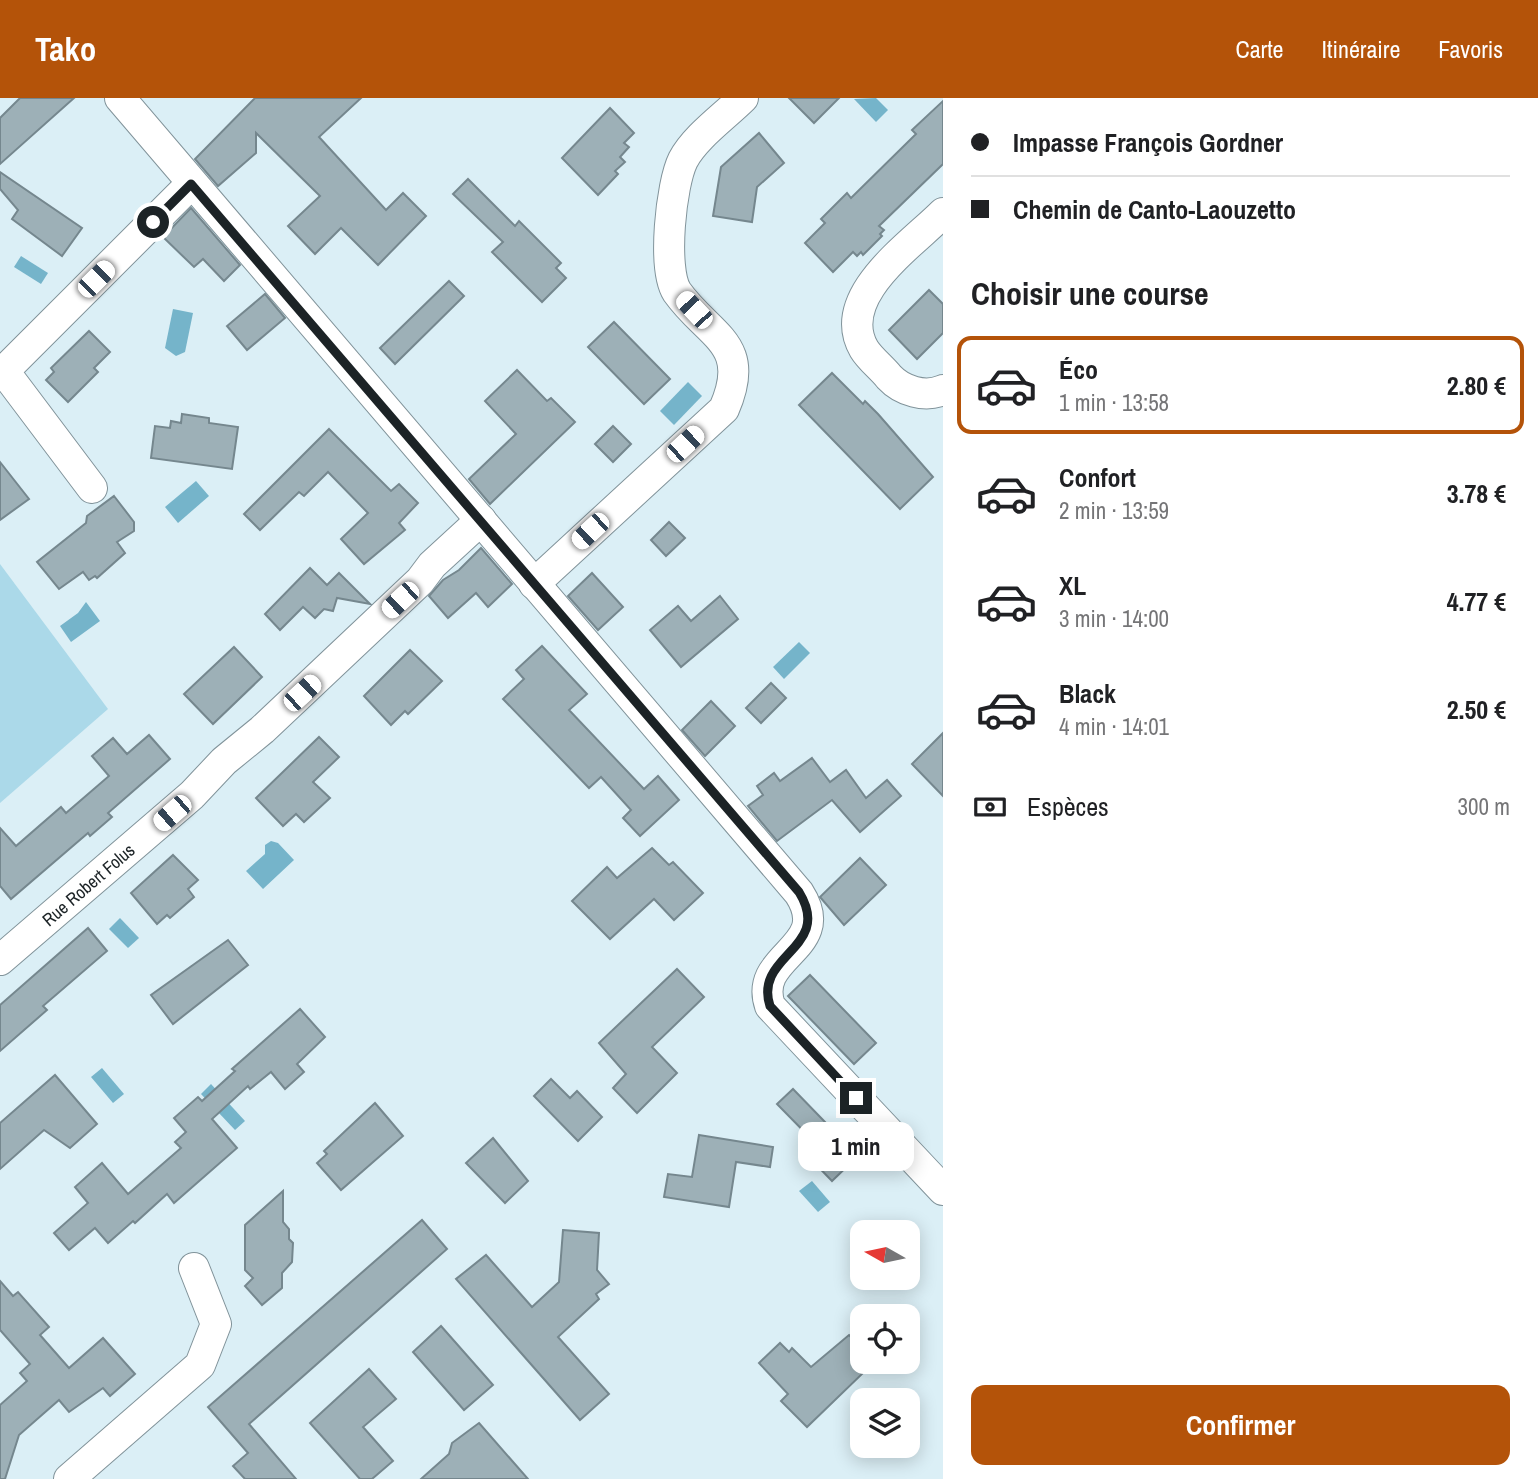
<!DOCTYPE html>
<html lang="fr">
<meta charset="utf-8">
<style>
:root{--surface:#fff;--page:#f2f2f2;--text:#202124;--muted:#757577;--line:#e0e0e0;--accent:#b45309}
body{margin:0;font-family:"Archivo Narrow",sans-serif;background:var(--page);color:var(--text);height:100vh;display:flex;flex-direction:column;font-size:26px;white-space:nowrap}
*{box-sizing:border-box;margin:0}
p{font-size:23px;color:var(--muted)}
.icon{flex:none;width:38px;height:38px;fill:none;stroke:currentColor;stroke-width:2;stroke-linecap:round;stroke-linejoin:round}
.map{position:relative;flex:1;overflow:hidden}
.details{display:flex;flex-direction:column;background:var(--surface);width:595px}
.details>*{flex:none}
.hud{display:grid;align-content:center;height:154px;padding:0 28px;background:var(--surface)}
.needle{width:46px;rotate:279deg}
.tools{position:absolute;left:850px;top:1122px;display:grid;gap:14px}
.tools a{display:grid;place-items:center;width:70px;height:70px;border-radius:14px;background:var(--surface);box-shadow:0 4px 18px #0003;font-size:35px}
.end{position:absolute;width:32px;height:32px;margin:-16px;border:9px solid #1c2326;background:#fff;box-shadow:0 0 0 4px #fff}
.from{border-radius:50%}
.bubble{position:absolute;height:49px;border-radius:14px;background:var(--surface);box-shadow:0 4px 18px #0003;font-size:23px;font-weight:700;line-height:49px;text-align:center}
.car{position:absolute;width:21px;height:42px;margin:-21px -10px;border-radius:9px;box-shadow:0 0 5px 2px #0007;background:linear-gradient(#fff 24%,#345 0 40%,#fff 0 76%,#345 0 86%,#fff 0)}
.hud b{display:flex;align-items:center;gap:24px;height:66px;font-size:26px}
.hud b+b{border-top:2px solid var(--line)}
.hud i{width:18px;height:18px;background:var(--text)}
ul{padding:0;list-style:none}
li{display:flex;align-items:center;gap:21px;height:98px;margin:0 14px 10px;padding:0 14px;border:4px solid transparent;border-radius:14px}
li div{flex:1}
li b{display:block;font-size:26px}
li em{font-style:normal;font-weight:700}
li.selected{border-color:var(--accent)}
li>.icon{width:63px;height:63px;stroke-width:1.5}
h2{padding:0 28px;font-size:32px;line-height:84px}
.pay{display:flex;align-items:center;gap:18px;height:77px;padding:0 28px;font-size:26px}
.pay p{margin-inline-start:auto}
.button{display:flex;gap:14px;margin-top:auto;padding:14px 28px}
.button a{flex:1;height:80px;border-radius:14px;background:var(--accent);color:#fff;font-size:28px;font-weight:700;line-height:80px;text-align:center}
header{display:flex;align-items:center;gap:42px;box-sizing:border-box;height:98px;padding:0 35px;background:var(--accent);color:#fff}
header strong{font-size:33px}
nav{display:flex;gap:38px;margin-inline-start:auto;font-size:24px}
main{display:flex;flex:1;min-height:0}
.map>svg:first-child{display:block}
.green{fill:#abd9e9}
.water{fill:#75b4ca}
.building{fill:#9db0b7;stroke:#75878e;stroke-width:2}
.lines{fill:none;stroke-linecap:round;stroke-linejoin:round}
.minor-casing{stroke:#81939a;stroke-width:32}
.minor{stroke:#fff;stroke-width:30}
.route{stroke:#1c2326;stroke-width:9}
.labels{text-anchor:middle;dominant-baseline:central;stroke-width:6;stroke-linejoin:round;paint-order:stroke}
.street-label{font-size:18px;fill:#1c2326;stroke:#fff}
</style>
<header>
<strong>Tako</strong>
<nav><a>Carte</a><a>Itinéraire</a><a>Favoris</a></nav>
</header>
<main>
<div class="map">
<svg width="943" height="1381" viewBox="0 0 943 1381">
<rect width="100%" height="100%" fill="#dbeff6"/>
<path class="green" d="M0,466L108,611L0,705Z"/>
<g class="water">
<path d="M876,0L888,12L876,24L854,1Z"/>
<path d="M21,158L48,175L41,186L14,169Z"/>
<path d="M173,211L193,215L185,254L176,258L165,250Z"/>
<path d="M688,284L702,298L674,327L660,313Z"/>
<path d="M196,383L209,398L178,425L165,409Z"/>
<path d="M86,504L100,523L71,544L60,528L78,515Z"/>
<path d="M799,544L810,555L784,581L773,569Z"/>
<path d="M271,743L278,745L294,762L263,791L246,773L265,756V747Z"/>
<path d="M120,820L139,840L128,850L109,831Z"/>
<path d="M102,970L124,996L113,1005L91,979Z"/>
<path d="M211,986L245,1023L235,1032L201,996Z"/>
<path d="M812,1083L830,1104L818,1114L799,1093Z"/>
</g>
<g class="building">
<path d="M20,0H74L0,66V20Z"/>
<path d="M255,0H361L319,39L386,112L403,95L426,118L378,167L341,130L315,156L288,128L320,98L256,35V55L218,88L195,61Z"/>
<path d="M789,0H839L814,25Z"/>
<path d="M943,3V66L879,128L884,132L880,136L882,138L863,157L861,154L857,158L853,154L833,174L805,145L825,125L821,121L847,95L851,100L916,36L912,32Z"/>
<path d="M610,10L634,35L624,45L629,49L620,59L625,64L615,73L618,76L598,97L562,60Z"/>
<path d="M759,35L784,65L757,89L752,124L713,118L721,69Z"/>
<path d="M0,74L82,130L62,158L12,121L18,112L0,91Z"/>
<path d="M468,81L515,128L519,123L561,165L556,170L566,180L542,204L492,154L503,144L453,96Z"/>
<path d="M191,110L240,167L224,183L203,161L194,169L163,139Z"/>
<path d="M449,183L464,198L395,266L380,250Z"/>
<path d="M929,192L943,206V235L917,261L889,232Z"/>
<path d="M265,196L285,220L247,252L227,228Z"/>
<path d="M614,224L670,281L644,306L588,249Z"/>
<path d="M89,233L110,254L94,270L98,274L68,304L46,282L54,274L51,270Z"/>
<path d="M517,272L547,303L551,300L575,324L490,406L469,381L516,336L485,303Z"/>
<path d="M832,275L863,306L865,303L878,316L933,379L900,411L799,307Z"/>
<path d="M182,316L209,320V325L238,329L232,371L151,360L155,328L170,330L171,323L181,325Z"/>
<path d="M613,328L631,346L613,364L595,346Z"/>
<path d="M329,331L391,393L399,386L418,405L399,425L405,432L364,466L341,441L368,415L328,374L304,398L299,394L260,432L244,416Z"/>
<path d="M0,364L29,401L0,422Z"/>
<path d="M114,398L134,424V433L117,444L125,455L97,480L95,478L89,482L83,474L59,491L37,464L86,425L87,418Z"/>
<path d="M669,424L685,440L666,458L651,442Z"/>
<path d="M481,450L512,486L488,509L476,495L448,520L429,498L443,482L459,472Z"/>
<path d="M310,470L327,487L339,475L370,506L337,500L333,513L324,511L315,520L303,509L280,532L265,516Z"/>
<path d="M592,475L623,509L598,532L568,498Z"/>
<path d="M720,498L738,521L681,569L650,532L678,508L691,523Z"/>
<path d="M542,548L587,596L569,612L644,691L658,678L679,702L640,738L623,720L631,712L601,679L589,690L503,601L524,581L516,572Z"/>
<path d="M234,549L262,579L213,626L184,596Z"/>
<path d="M410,552L442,583L408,616L405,613L391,627L364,598Z"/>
<path d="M771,585L786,600L761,625L746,610Z"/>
<path d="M711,603L735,628L705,658L682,632Z"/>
<path d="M943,635V698L912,666Z"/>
<path d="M149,637L170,661L108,715L112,719L90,738L88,735L11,801L0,788V730L16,748L61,709L66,715L109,678L92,658L113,640L127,656Z"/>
<path d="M319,639L339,659L313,684L330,700L304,724L296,716L283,728L256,700Z"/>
<path d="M812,660L830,684L846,672L866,700L887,682L901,698L860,734L832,702L777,743L748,708L763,697L757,688L774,675L780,683Z"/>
<path d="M652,750L669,767L673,764L703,795L674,822L654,801L610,841L572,803L607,769L617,780Z"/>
<path d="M173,757L198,782L188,791L194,799L170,820L167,817L157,826L131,795Z"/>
<path d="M860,760L886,787L844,827L820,799Z"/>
<path d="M88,830L107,853L43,908L47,912L0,953V907Z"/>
<path d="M228,842L248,867L173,926L151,897Z"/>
<path d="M677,871L704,899L652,949L677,975L637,1015L613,990L626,976L599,945Z"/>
<path d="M810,877L876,945L854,966L788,898Z"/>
<path d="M300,911L325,939L297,966L304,974L285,991L271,974L250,991L248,988L212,1021L237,1050L174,1105L167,1096L135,1125L133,1123L108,1145L95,1130L69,1152L54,1135L88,1105L75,1089L102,1065L128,1096L181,1050L175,1044L186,1034L174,1020L198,999L202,1003L235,973L232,971Z"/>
<path d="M55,977L97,1026L70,1050L44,1032L0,1071V1025Z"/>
<path d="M551,981L570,1000L577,993L602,1019L578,1043L534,998Z"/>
<path d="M793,991L858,1058L832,1083L804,1054L827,1057L777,1006Z"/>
<path d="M375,1005L403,1038L341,1092L317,1065L327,1056L324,1053Z"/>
<path d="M699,1037L773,1049L770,1069L736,1064L729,1109L664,1099L668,1076L692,1079Z"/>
<path d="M493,1040L528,1083L505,1105L466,1065Z"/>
<path d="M283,1093V1124L289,1131V1141L293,1145L292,1164L282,1175V1190L262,1207L245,1188L253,1180L245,1172V1127Z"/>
<path d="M422,1122L447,1151L249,1326L296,1381H245L233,1368L248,1355L208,1309Z"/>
<path d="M563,1132L599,1135L597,1172L609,1186L596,1196L599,1201L558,1239L609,1296L580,1322L456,1181L486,1157L532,1209L559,1184Z"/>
<path d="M0,1183L13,1198L18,1194L49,1229L40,1237L69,1270L103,1240L135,1276L110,1298L103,1290L69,1314L59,1302L19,1337L5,1381H0V1307L27,1283L20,1275L30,1266L0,1232Z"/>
<path d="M441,1228L493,1287L464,1312L413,1254Z"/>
<path d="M849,1237L863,1251V1264H867L859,1272L862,1276L807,1329L781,1303L788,1296L759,1265L780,1245L789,1254L792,1250L811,1269Z"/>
<path d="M369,1271L396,1301L363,1329L393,1363L372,1381H360L310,1325Z"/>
<path d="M479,1325L528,1381H421L449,1356L452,1345Z"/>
</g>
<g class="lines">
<defs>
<g id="minor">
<path d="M120,0L799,795C835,851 752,856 770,908L943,1092"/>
<path d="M943,115C910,148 834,199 864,251C870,261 882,270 889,279C902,293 925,300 943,292"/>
<path d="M92,390L4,273L191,86"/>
<path d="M534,486L724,311C753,245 709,239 677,194C662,171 671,86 683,62C695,39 725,18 743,0"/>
<path id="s1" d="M0,862L192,697L224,663L262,632L420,483L432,467L481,422"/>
<path d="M69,1381L200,1267L216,1226L194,1170"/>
</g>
</defs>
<use href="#minor" class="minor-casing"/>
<use href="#minor" class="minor"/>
</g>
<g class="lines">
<path class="route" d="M153,124L191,86L799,794C834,851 753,856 770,908L856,1000"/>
</g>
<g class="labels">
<g class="street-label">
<text stroke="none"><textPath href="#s1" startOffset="116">Rue Robert Folus</textPath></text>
</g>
</g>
</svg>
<div class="tools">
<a><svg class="needle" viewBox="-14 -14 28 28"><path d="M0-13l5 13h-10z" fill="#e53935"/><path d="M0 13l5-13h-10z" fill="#757577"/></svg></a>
<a><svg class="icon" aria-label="locate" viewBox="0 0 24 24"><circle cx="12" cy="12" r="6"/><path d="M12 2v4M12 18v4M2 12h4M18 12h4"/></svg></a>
<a><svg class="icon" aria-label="layers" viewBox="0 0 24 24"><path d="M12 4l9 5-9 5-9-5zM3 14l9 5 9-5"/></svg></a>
</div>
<i class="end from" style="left:153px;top:124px"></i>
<i class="end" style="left:856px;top:1000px"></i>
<div class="bubble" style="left:798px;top:1024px;width:116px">1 min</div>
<i class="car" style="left:96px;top:181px;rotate:45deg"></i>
<i class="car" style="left:694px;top:212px;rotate:317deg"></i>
<i class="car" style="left:685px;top:346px;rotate:47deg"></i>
<i class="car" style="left:590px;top:433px;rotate:227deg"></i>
<i class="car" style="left:400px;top:502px;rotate:227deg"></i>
<i class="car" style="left:302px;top:595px;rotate:47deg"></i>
<i class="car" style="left:172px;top:715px;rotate:229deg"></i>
</div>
<section class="details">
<div class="hud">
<b><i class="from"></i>Impasse François Gordner</b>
<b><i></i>Chemin de Canto-Laouzetto</b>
</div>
<h2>Choisir une course</h2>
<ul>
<li class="selected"><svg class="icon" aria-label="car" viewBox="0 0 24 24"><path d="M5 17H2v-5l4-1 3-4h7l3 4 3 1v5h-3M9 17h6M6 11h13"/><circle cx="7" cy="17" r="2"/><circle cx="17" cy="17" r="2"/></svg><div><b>Éco</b><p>1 min · 13:58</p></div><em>2.80 €</em></li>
<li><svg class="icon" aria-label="car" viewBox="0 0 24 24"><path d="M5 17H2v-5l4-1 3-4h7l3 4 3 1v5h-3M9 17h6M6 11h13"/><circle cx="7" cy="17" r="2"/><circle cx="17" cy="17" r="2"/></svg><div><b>Confort</b><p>2 min · 13:59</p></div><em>3.78 €</em></li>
<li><svg class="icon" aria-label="car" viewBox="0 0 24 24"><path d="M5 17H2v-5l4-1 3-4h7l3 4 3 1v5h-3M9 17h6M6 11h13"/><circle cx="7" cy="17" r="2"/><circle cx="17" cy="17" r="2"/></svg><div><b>XL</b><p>3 min · 14:00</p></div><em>4.77 €</em></li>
<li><svg class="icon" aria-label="car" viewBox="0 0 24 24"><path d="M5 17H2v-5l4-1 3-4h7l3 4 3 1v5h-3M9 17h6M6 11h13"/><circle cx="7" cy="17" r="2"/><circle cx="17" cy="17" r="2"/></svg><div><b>Black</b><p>4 min · 14:01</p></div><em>2.50 €</em></li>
</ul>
<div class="pay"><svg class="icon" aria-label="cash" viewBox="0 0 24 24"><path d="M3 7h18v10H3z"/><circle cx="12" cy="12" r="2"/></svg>Espèces<p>300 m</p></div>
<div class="button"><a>Confirmer</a></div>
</section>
</main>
